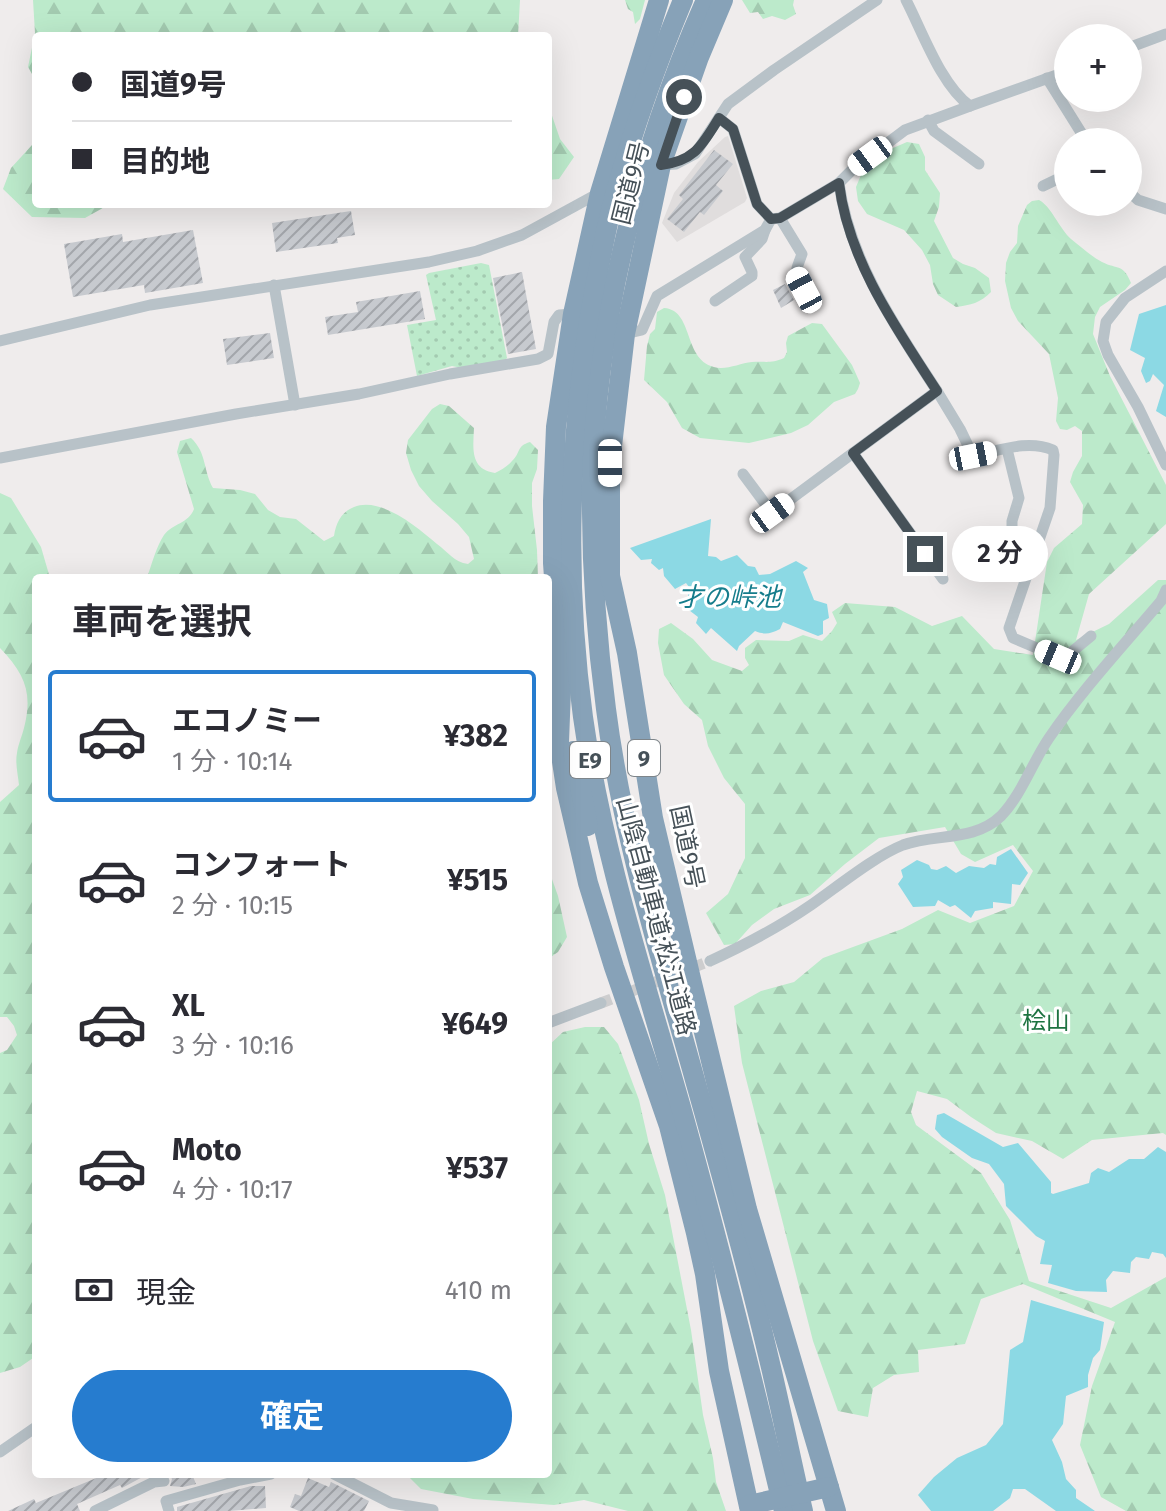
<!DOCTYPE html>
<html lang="ja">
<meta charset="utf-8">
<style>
:root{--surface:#fff;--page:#f2f2f3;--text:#2b2b33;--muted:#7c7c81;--line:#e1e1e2;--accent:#267ccf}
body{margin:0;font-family:"Fira Sans","Noto Sans JP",sans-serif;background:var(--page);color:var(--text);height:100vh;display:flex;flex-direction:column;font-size:30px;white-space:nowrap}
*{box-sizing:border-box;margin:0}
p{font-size:26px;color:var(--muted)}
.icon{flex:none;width:44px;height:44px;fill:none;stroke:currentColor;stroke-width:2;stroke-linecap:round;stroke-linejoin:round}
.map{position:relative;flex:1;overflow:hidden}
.side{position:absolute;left:32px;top:574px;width:520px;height:904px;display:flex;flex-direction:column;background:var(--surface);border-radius:8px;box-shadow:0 8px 32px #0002}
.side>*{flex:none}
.guide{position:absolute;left:32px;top:32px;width:520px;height:176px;border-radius:8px;box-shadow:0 8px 32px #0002;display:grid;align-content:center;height:176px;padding:0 40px;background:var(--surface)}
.controls{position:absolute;left:1054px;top:24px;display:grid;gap:16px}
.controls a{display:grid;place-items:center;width:88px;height:88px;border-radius:50%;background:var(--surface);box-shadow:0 8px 32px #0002;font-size:40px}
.end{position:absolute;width:36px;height:36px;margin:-18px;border:10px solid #465158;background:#fff;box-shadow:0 0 0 4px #fff}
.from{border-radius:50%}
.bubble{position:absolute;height:56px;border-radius:28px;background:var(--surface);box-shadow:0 8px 32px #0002;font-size:26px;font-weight:700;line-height:56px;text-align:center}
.car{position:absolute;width:24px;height:48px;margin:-24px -12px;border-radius:10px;box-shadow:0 0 6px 2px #0007;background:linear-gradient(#fff 24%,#345 0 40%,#fff 0 76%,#345 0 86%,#fff 0)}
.guide b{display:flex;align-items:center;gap:28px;height:76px;font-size:30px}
.guide b+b{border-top:2px solid var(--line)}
.guide i{width:20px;height:20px;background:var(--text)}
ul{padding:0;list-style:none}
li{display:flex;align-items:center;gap:24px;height:132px;margin:0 16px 12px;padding:0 24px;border:4px solid transparent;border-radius:8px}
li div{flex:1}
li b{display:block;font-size:30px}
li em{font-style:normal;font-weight:700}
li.on{border-color:var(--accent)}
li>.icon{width:72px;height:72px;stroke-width:1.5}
h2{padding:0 40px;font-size:36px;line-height:96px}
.pay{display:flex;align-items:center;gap:20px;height:88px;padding:0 40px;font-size:30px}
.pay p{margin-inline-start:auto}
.cta{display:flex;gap:16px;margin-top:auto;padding:16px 40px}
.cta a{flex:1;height:92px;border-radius:48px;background:var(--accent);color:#fff;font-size:32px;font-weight:700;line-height:92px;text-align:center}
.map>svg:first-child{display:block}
.education{fill:#e0dddd}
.grass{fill:url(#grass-dots)}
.forest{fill:url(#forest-firs)}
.water{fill:#8cd9e4}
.building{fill:url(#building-hatch)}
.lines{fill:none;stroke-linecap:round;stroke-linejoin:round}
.street-tunnel{stroke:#cdcdce;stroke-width:11;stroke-dasharray:11 5.5;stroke-linecap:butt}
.street{stroke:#b8c2c8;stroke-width:11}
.highway{stroke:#87a2b8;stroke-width:20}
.route{stroke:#465158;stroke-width:10}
.labels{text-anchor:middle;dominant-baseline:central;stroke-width:6;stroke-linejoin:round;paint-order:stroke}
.shield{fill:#fff;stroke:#7e858a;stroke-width:2}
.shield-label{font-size:22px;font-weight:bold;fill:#465158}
.street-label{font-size:24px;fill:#465158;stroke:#fff}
.park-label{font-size:24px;fill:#1d7341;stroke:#fff}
.water-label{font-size:26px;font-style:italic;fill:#167d8c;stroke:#fff}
</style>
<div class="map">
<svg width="1166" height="1511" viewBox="0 0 1166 1511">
<defs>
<pattern id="grass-dots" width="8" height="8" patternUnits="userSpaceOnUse" patternTransform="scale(2)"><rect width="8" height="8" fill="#bceacb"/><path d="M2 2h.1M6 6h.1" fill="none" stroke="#a3cab0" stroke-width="1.8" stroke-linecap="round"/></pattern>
<pattern id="forest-firs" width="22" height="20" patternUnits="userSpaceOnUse" patternTransform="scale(2)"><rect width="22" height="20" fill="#bceacb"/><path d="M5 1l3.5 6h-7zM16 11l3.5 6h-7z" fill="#a3cab0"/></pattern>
<pattern id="building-hatch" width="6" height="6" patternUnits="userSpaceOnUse" patternTransform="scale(2)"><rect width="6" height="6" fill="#c7cacf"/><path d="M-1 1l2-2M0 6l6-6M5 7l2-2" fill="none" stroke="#a3a6ab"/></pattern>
</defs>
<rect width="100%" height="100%" fill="#efecec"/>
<path class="education" d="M728,136L747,198L745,202L677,242L662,223L674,193L698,162L725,137Z"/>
<path class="grass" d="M481,263L489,265L507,358L505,360L462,368L452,366L417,376L407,325L436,320L426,275L429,273Z"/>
<g class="forest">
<path d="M33,0H520L518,36H36V81L28,67L35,33Z"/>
<path d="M625,0H645L640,19L635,24L633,12L628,9Z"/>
<path d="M742,0H794L793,5L796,14L785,20L772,16L763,19L758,12L750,13Z"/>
<path d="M548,104L560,139L574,157L559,179L548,180Z"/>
<path d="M907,142L919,144L925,157V170L940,193L939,207L934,221L953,258L963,264L975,268L989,278L991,292C980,303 971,305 956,307L938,295L933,284L930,265L922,250L904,230L867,214L858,201L856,187L861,175L893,148Z"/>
<path d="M36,143V204H110L85,218L32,217L3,189L11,168L32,145Z"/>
<path d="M1039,200C1051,206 1059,228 1071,239C1080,246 1092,257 1102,262C1118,270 1123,263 1131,283L1125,290L1100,307L1095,317L1093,334L1110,376L1166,485V524L1089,594L1076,640L1109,624L1158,580H1166V1135L1163,1133L1092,1140L1063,1159L1032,1141L996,1133L971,1117L947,1099L917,1091L911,1112L916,1125L981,1173L1010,1220L1029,1281L1111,1308L1166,1277V1511H1126L1101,1497L1080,1445L1092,1386L1115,1322L1023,1284L981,1299L965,1344L918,1350L919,1372L894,1375L873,1388L868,1417L838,1411L813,1341L742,1063L734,1006L761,991L794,982L823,958L902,929L938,910L970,923L1014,906L1033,871L1013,845L975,862L961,854L945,827L879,838L845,864L810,895L774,909L752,925L735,944L724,945L706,913L728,894L745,858V804L724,778L708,746L702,720L684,704L664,675L658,643L659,629L671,623L693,639L712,660L742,671L749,665L745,658V648L756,640L789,641L803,635L822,641L832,631L837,623L832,612L845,603L895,607L932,626L962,616L994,649L1033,655L1047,562L1054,548L1082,524L1083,505L1070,482L1073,472L1082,456V431L1075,426L1067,430L1060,429L1056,421L1058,398L1049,354L1018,321L1011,308L1005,281L1006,263L1010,252L1017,243L1018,226L1027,205L1032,201Z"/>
<path d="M664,308C696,310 681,366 721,368C731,368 742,363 752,362C766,361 770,364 784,358L787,352L786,343L788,336L812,323L822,324L852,365L860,383L858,389L855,394L834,402L808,425L791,433L749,443L700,438L682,428L667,402L644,380L647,346L650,334L655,329L657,312Z"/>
<path d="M440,404L449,406L474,428C473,449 470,469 495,473C501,470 508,466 512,461C521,453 516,446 530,442L538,450L537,469L532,483V506L537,550L538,578H147C151,566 157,545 164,535C173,523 188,524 194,509L177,452L180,441L191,438C207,453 203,470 213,488L240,490L255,494L268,510L280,517L296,519L324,541L334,536C336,523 341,512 354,507C380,496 417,527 437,544C448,552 454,562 468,564L474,559L469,537L458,524L432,501L419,486L411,470L406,453L408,440L432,409Z"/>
<path d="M0,493L11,498L41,547L50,578H36V1356L20,1367L0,1373V1053L7,1050L17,1035L14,1026L7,1017H0V802L19,785C18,775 15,763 17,753C18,745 22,736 24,728C33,693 25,674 0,648Z"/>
<path d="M548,868L558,896L567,937L558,952L548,959Z"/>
<path d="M585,1027H604L618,1044L639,1100L649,1144L665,1195L691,1330L703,1415L713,1458L716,1482L726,1511H628L584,1500L554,1505L473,1499L421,1489L406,1474H548V1046L563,1032Z"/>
</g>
<g class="water">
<path d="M1166,305V417L1156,411L1164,385L1153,374L1150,381L1146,383L1141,371L1145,358L1130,350L1139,314Z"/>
<path d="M711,519L708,556L716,557L721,561L737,555L748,566L755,567L759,575L770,574L796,561L808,568L803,572L814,600L827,604L829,618L823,621V634L818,636L783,622L780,629C770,634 765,635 755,631L739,646L737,651L711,628L706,634L696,623L698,617L685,607L688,597L689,587L686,583L675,589L664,576L663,568L659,570L651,563L652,559L641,560L630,548Z"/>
<path d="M1011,849L1028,873L1020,885L1012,884L1011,904L993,902V908L975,911L971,918L955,905L950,907L938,900L935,906L913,907L898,884L903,877L901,870L917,860L929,865L931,869L937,870L946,866L956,873L969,866L984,868L990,864L996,865L997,857Z"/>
<path d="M944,1113L1003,1147L1018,1143L1051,1182V1193L1053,1194L1089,1183L1091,1173L1098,1168L1109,1172L1129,1159H1144L1158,1147L1166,1152V1258L1163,1254L1152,1252L1149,1259L1136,1257L1131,1262L1130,1273L1113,1271L1106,1280L1107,1292L1076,1291L1048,1283L1052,1265L1040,1264L1045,1241L1036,1236L1006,1206L1004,1184L989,1164L972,1158L942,1137L935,1129L937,1115Z"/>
<path d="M1031,1300L1104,1322L1100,1350L1093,1358L1088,1375V1387L1066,1396L1063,1424L1052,1440L1062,1462L1066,1479L1076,1490V1498L1095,1511H1056L1025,1489H1013L1010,1498L993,1511H931L918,1495L934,1477L957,1458L986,1445L1003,1424L1010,1350L1023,1342Z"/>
</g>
<g class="building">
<path d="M714,150L733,164L716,185L723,191L704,215L700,212L684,232L667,219L683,199L679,195Z"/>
<path d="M351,211L355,235L337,238L338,243L276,252L272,223Z"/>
<path d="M193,230L203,283L145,293L144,285L73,297L64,244L122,234L123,242Z"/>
<path d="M522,272L536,349L508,354L493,278Z"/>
<path d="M785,284L794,300L781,308L773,290Z"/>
<path d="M420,291L425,319L328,335L325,317L358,312L356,302Z"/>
<path d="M270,333L274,358L227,365L223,339Z"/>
<path d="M106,1474H148L122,1488L120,1485L77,1504L80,1511H8L34,1499L36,1503Z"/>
<path d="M169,1474H192L196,1484L183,1487L170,1486L172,1479Z"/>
<path d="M308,1478L329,1487L331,1482L369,1501L364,1511H299L290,1507L295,1494L301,1496Z"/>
<path d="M251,1486H265L266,1508L229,1511H177V1507Z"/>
</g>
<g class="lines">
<path class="street-tunnel" d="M601,1003L710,961"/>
<g class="street">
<path d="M906,0C923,33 941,85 970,106L1068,71"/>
<path d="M1128,48L1166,34"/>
<path d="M1047,78L1087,142"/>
<path d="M719,118L733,129L757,204L771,219"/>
<path d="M928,120L934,131L979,164"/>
<path d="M661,165L676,164L695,154L728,104L774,70L877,0"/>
<path d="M839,183C849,260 896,328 937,391"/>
<path d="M1043,186L1068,174"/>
<path d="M1128,191L1138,200L1166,209"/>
<path d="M780,218L802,254C795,274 793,270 804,290"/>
<path d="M771,219L780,218L839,183L853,169L905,130L970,106"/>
<path d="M1166,271L1125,298L1106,322L1103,341L1108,355L1138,407L1166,465"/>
<path d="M274,285L295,405"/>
<path d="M715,301L752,276V272L745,257L762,239L765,230"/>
<path d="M625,334L642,330L657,296L765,230L771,219"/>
<path d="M0,341L150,305L429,262L477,251L522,235L599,193"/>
<path d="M1007,449L1019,498L1012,521V541L1019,549L1034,556"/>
<path d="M853,453L937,391L960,429L973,456C999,451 1027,439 1053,450L1054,455L1050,508L1009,628L1013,638L1058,657L1068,655L1091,636"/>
<path d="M0,458L236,414L359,394L450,374L538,359L548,354L554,322L559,315L573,314"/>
<path d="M743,474L772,513L853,453L943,579"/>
<path d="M710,961C745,945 779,927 811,905C837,887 875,856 903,845C936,833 974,842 1001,816C1022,794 1032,763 1049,738C1082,690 1123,646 1161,601L1166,590"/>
<path d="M548,1023L601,1003"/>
<path d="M0,1452L36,1427"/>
<path d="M334,1474L391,1503L433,1510"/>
<path d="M95,1511L154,1482L164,1481"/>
<path d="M169,1511L166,1501L240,1480L271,1474"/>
</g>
<g class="highway">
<path d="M659,0L600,193L573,314L556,427L553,501V563L557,620L562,663L559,742L566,788L588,883L614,967L669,1126L696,1233L705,1274L719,1371L750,1511"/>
<path d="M683,0C657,63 634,126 616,191C606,226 600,263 593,298C569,436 564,578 583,717C602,851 645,981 682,1111C719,1243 752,1377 784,1511"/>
<path d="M706,0C640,148 596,321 592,483C591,558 596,634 606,709C622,835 661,958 695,1080C721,1172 747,1265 769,1359C781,1409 791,1460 803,1511"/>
<path d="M723,0L699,57L661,165L625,334L610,463V576L627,653L653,818L692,983L747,1209L836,1511"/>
<path d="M573,751L588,826"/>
<path d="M749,1505L829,1487"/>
</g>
</g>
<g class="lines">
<path class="route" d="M684,97L661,165C695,161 702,145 719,118L733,129L757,204L771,219L780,218L839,183C848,260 896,328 937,391L853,453L925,554"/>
</g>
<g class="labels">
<g class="shield">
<rect x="628" y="740" width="32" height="36" rx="6"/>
<rect x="570" y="742" width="40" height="36" rx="6"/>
</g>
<g class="shield-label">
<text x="644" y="758">9</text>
<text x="590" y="760">E9</text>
</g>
<g class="street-label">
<text transform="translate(631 183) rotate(-76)">国道9号</text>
<text transform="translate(687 847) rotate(78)">国道9号</text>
<text transform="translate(656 916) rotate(75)">山陰自動車道;松江道路</text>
</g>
<g class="park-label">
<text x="1046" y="1021">桧山</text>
</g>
<g class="water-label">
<text x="729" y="597">才の峠池</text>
</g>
</g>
</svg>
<div class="controls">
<a>+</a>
<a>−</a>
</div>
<i class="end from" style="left:684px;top:97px"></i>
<i class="end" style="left:925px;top:554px"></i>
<div class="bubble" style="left:952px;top:526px;width:96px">2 分</div>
<i class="car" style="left:870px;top:156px;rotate:234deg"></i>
<i class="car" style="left:804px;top:290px;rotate:332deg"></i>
<i class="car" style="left:973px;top:456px;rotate:79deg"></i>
<i class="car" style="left:610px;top:463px;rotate:180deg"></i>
<i class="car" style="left:772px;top:513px;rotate:54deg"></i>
<i class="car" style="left:1058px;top:657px;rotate:293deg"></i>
<div class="guide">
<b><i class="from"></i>国道9号</b>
<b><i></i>目的地</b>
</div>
<section class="side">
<h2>車両を選択</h2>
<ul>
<li class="on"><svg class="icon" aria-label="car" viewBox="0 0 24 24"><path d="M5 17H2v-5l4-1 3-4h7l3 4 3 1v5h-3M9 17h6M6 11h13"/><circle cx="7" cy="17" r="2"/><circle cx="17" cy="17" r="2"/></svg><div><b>エコノミー</b><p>1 分 · 10:14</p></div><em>¥382</em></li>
<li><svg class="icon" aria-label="car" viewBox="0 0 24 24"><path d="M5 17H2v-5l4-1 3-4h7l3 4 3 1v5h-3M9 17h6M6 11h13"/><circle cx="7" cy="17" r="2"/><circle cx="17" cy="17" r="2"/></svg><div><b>コンフォート</b><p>2 分 · 10:15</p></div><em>¥515</em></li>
<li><svg class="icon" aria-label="car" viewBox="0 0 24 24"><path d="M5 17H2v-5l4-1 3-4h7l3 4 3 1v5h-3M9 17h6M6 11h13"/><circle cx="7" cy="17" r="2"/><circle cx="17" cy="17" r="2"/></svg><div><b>XL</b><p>3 分 · 10:16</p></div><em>¥649</em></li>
<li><svg class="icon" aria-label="car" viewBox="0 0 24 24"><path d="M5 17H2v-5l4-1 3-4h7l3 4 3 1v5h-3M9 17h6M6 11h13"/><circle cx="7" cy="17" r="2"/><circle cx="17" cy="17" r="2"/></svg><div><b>Moto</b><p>4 分 · 10:17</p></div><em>¥537</em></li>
</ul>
<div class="pay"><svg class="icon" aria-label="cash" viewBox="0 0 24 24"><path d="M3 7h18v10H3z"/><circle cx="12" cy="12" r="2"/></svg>現金<p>410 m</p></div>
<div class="cta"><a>確定</a></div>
</section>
</div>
